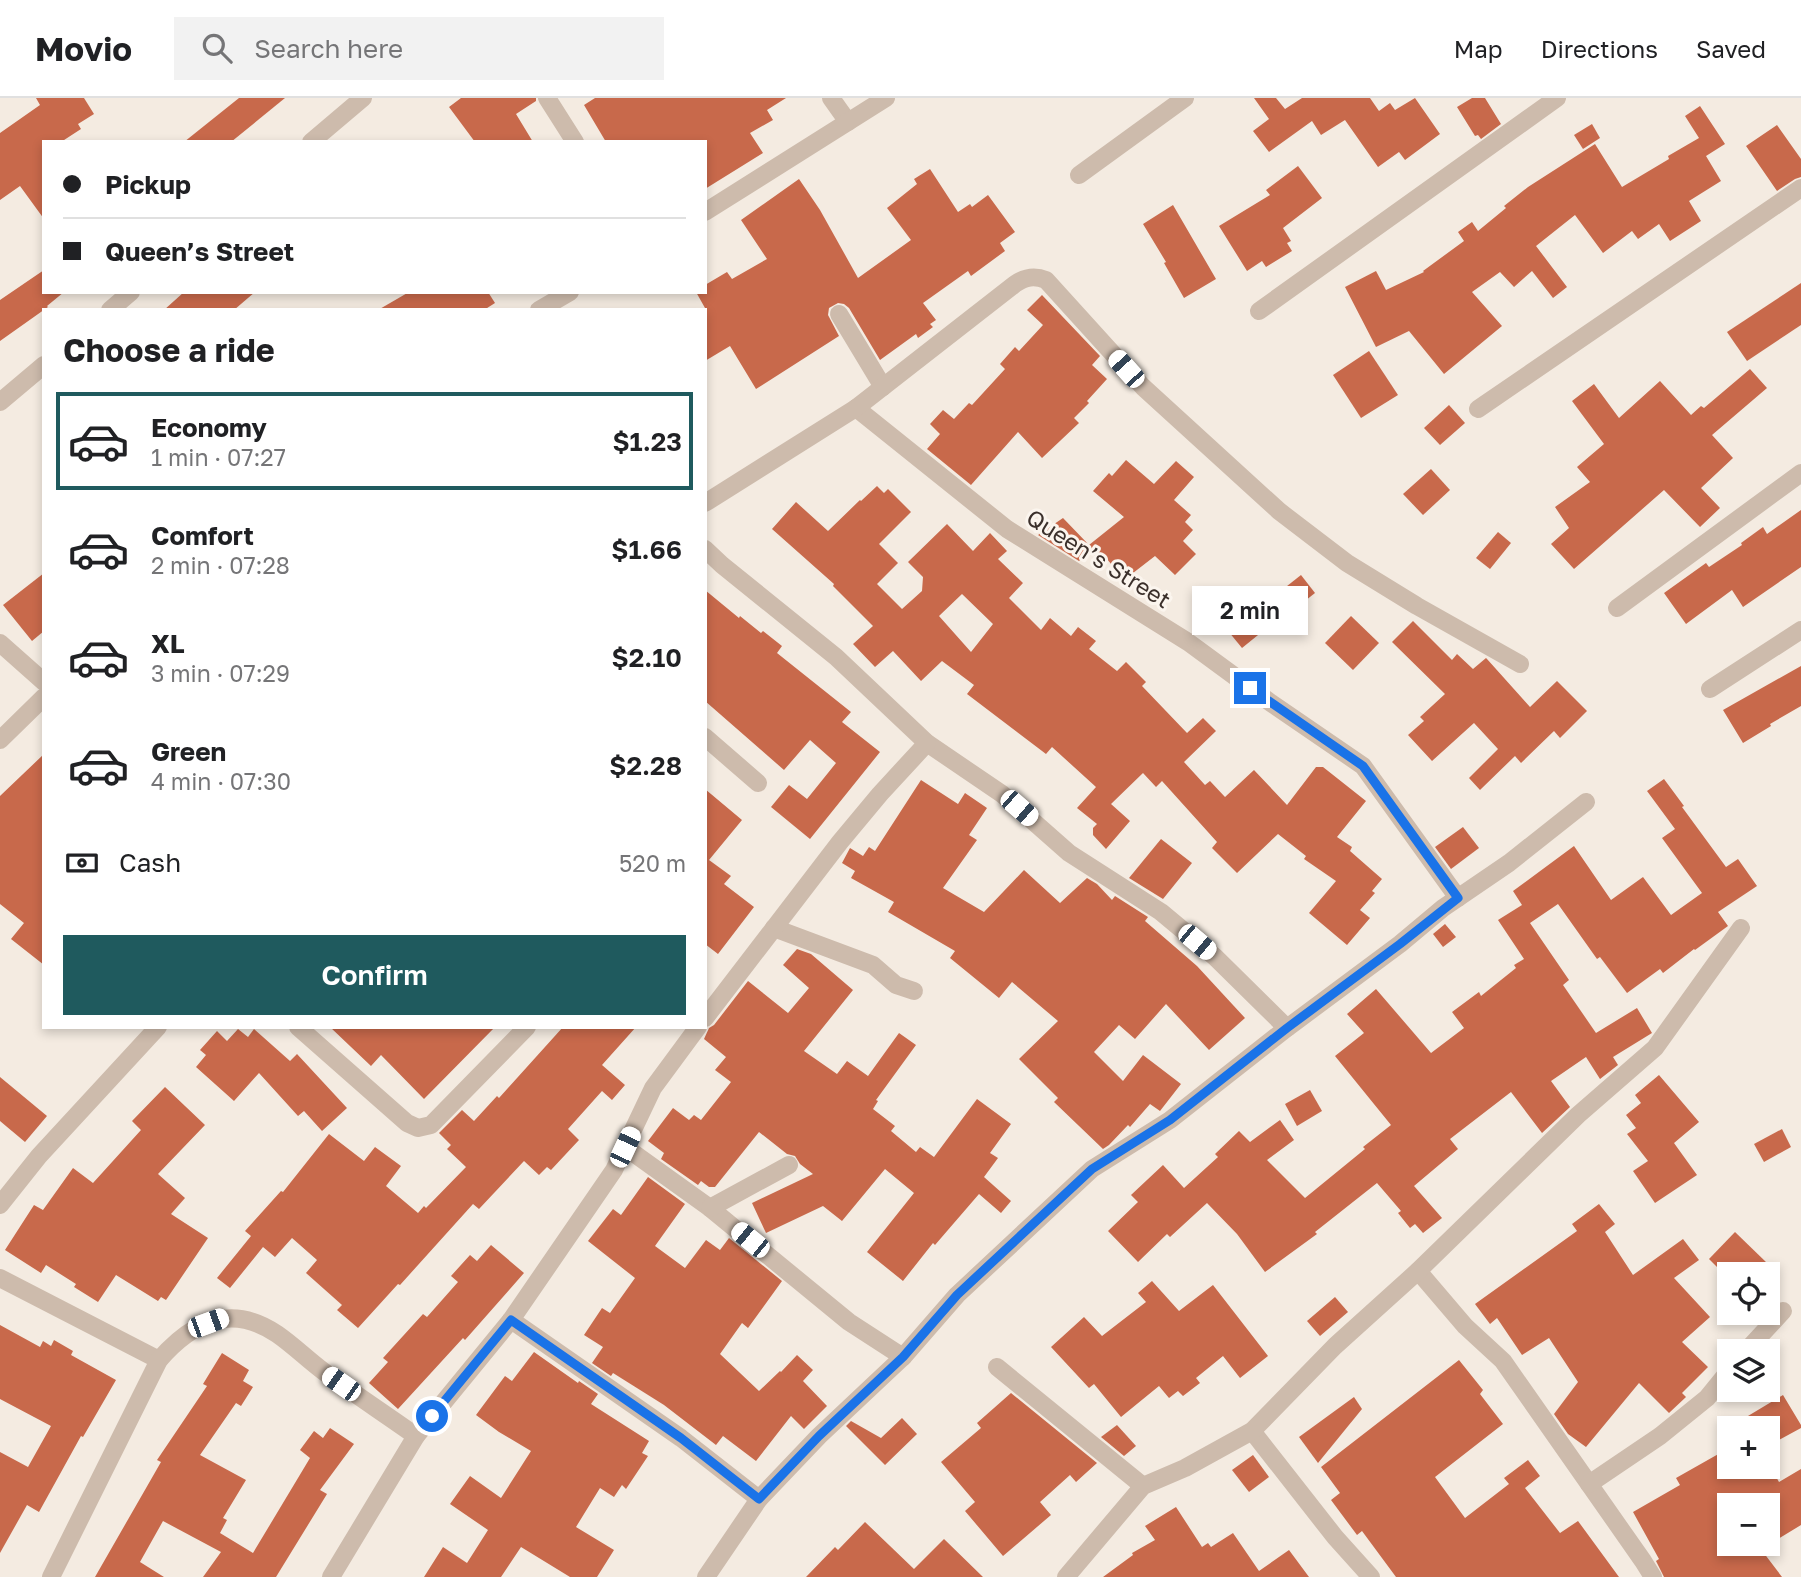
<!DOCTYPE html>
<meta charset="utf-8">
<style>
:root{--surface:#fff;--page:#f2f2f2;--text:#202124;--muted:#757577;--line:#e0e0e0;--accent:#1f5a5e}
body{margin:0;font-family:"Golos Text",sans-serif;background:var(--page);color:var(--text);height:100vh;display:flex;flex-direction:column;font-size:26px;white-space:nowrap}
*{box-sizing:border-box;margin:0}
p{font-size:23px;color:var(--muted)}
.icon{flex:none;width:38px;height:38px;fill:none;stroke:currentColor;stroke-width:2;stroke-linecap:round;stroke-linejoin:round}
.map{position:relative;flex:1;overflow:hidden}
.panel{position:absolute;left:42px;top:210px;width:665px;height:721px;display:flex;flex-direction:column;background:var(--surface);border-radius:0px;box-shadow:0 4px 10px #0003}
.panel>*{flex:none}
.guide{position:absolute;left:42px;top:42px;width:665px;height:154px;border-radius:0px;box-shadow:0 4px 10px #0003;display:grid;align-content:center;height:154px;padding:0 21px;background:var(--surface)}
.fabs{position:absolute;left:1717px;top:1164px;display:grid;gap:14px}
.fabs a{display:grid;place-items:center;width:63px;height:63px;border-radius:0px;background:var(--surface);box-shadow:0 4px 10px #0003;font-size:35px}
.end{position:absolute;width:32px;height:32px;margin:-16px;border:9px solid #1a73e8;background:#fff;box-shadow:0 0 0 4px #fff}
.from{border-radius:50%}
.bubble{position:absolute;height:49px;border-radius:0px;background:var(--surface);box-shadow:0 4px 10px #0003;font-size:23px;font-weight:600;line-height:49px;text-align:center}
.car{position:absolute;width:21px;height:42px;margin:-21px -10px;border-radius:9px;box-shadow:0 0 5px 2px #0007;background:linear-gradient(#fff 24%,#345 0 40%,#fff 0 76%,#345 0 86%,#fff 0)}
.guide b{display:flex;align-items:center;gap:24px;height:66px;font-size:26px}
.guide b+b{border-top:2px solid var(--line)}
.guide i{width:18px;height:18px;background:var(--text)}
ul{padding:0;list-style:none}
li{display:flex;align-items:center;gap:21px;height:98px;margin:0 14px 10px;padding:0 7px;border:4px solid transparent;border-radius:0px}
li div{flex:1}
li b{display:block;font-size:26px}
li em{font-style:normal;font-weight:600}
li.active{border-color:var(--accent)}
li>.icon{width:63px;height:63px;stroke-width:1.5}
h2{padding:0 21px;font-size:32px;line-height:84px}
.pay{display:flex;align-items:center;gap:18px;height:77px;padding:0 21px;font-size:26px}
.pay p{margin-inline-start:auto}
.cta{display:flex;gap:14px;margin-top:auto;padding:14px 21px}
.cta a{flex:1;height:80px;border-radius:0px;background:var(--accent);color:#fff;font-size:28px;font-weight:600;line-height:80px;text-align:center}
header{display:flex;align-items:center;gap:42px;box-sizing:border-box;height:98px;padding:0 35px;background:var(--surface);border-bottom:2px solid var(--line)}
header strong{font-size:33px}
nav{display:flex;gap:38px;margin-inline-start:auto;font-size:24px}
.search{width:490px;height:63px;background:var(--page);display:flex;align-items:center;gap:18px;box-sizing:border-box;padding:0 24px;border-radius:0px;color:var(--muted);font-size:26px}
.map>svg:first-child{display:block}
.building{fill:#c8694b;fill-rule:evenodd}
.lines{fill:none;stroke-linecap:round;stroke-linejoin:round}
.minor{stroke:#cdbbac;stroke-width:18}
.route{stroke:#1a73e8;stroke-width:9}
.labels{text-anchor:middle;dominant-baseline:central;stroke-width:6;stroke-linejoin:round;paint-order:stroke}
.street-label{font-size:23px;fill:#3b302b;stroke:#fbf5ee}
</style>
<header>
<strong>Movio</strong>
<div class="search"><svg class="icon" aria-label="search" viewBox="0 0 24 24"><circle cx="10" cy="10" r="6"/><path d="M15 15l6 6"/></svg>Search here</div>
<nav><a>Map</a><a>Directions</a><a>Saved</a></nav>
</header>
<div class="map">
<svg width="1801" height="1479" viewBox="0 0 1801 1479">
<rect width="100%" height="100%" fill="#f4ebe1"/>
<g class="building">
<path d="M36,0H84L94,16L78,26L81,31L61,44H44V121L20,88L0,102V35L40,7Z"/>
<path d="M239,0H285L231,44H184Z"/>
<path d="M461,0H536V3L516,16L533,44H475L449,9Z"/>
<path d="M595,0H786L767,12L773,22L750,35L763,55L705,91V44H606L584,7Z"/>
<path d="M1254,0H1276L1285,11L1302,0H1370L1379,13L1390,5L1395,12L1415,0L1440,36L1405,62L1399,54L1378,69L1345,22L1321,37L1312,23L1269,54L1253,33L1269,21Z"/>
<path d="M1472,0H1485L1501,26L1481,41L1478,37L1475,38L1457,9Z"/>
<path d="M1700,8L1725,46L1706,58L1721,83L1689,103L1701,123L1670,143L1659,126L1638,141L1632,133L1603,155L1575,117L1536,148L1567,189L1553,200L1532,173L1514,189L1500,174L1472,194L1502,228L1444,276L1409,233L1376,249L1345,189L1376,173L1386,192L1424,174L1423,173L1464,143L1458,134L1472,124L1478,133L1506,110L1504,108L1528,89L1595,46L1622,89L1669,61L1668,58L1699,40L1685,18Z"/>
<path d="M1592,26L1600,40L1583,51L1574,37Z"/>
<path d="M1777,27L1801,61V79L1795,81L1777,93L1746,48Z"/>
<path d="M1298,68L1322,100L1283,130L1291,143L1287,145L1292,153L1266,169L1262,163L1247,173L1219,128L1270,97L1266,92Z"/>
<path d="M930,71L958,114L970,106L972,109L988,97L1015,134L1000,145L1005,153L971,178L968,173L923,205L936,222L930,226L933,229L918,240L916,236L880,262L849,210L844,206L838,205L829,210L828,217L839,238L756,291L730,248L705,263V210L696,194H705V187L727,174L732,181L767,161L741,122L799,81L820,112L858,180L911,142L887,110L917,86L914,81Z"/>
<path d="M1173,107L1216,181L1184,200L1164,165L1166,164L1143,126Z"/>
<path d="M44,172V194H64L47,208L48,209L0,243V202Z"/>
<path d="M1801,185V227L1747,263L1727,234Z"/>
<path d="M184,194H255L234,212H164Z"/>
<path d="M409,194H488L495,205L484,212H378Z"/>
<path d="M1042,197L1100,258L1092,267L1107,281L1087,303L1089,305L1074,320L1079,325L1042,360L1018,334L971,387L927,351L940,336L930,326L943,312L954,321L969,305L972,307L1005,271L1000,266L1015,249L1019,253L1043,227L1027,212Z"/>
<path d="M1369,253L1398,297L1361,320L1333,277Z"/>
<path d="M1750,271L1767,290L1712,337L1733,360L1701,390L1720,410L1700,429L1664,392L1574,471L1551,446L1569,430L1555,409L1590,384L1577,369L1604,346L1572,303L1594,286L1619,320L1660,283L1691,317L1701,308L1704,310Z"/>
<path d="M1449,307L1465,325L1440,347L1424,330Z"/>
<path d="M1126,362L1154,386L1176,363L1194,379L1174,402L1191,417L1185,424L1193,432L1183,443L1196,456L1175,477L1155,458L1124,482L1107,461L1101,466L1090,452L1079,463L1038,437L1063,420L1089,447L1124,419L1093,393L1109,375L1112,378Z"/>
<path d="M1431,371L1450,392L1423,417L1403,396Z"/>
<path d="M877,388L884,395L888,391L911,414L879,446L898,465L877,486L902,511L922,493L923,479L908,464L947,426L973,453L990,435L1007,453L998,461L1023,485L1009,500L1041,532L1050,520L1071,538L1078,529L1096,543L1089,551L1117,573L1126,564L1146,584L1142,588L1187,635L1203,620L1216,633L1184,664L1205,687L1210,683L1225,699L1254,672L1287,707L1316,669H1323L1366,703L1337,739L1352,749L1350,753L1382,781L1372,793L1375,795L1360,812L1370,820L1347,847L1309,815L1336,783L1304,761L1306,758L1278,736L1237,775L1212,750L1217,744L1162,683L1156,689L1143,675L1111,706L1130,723L1106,751L1093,737V730L1097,726L1077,710L1096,689L1052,649L1046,656L967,596L974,587L942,563L921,583L893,553L875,569L853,546L873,528L833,488L834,486L772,431L796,404L828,433L860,402L861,403ZM962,496L993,526L971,554L939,518Z"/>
<path d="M1801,412V469L1743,509L1732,492L1686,526L1664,495L1706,465L1709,469L1742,447L1741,445L1763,429L1767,436Z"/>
<path d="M1498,434L1511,445L1490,471L1476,460Z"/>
<path d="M44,475V533L32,543L3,507Z"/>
<path d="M1301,477L1315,495L1296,510L1282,492Z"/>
<path d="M705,492L739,520L740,518L761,535L763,533L782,548L777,555L851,614L842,624L880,654L810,741L771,709L789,687L807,701L836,665L810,642L784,672L705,603Z"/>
<path d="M1246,511L1263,533L1242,550L1224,528Z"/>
<path d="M1351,518L1379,545L1353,572L1325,545Z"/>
<path d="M1413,523L1452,562L1457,556L1473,571L1486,560L1487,561L1530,609L1557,583L1587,613L1560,640L1554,633L1521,665L1515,658L1480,692L1469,680L1498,651L1474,625L1432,663L1408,637L1424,623L1420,619L1445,596L1392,544Z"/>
<path d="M1801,568V608L1770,626L1771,628L1743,645L1723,612Z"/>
<path d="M44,656V867L11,841L24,825L0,806V698Z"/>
<path d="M1664,681L1684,708L1682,709L1726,769L1738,761L1757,788L1718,814L1728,828L1695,852L1694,851L1663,875L1660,871L1627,895L1600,859L1597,861L1558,806L1530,825L1569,882L1563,887L1596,935L1637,910L1652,935L1613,959L1618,967L1600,981L1586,959L1551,983L1570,1009L1542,1035L1511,994L1450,1041L1458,1051L1414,1088L1442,1120L1423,1135L1415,1126L1410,1130L1398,1115L1401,1113L1377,1085L1315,1134L1317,1136L1265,1174L1237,1136L1207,1105L1170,1139L1167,1136L1138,1164L1108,1133L1138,1104L1131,1097L1163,1067L1184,1090L1218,1059L1215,1056L1239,1033L1250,1044L1280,1022L1294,1042L1267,1062L1305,1100L1365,1051L1363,1049L1391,1027L1335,958L1364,935L1347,916L1376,891L1431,955L1464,930L1452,914L1479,894L1481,898L1516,870L1514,867L1524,861L1498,822L1522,807L1513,793L1574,748L1611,802L1643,779L1671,817L1702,795L1662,740L1675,731L1647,693Z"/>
<path d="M921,682L958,706L965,695L987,710L969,737L977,742L943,790L984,814L1024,772L1060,805L1087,780L1097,786L1112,802L1115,798L1148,819L1145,823L1197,868L1245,920L1209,952L1166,906L1135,941L1119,927L1094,954L1123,983L1143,957L1181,986L1160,1013L1150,1006L1130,1029L1128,1027L1109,1047L1103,1051L1054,1004L1058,1000L1019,961L1058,923L1012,884L999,900L950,860L955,853L888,814L894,804L851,780L855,773L842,765L850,750L863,758L869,749L875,753Z"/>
<path d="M705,691L742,722L709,762L731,778L724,786L754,809L718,856L705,846Z"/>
<path d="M1463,729L1479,750L1451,771L1435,749Z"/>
<path d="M1161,741L1192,765L1163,801L1129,780Z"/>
<path d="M1445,826L1456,839L1443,849L1433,836Z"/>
<path d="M797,851L811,856L853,892L804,953L837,976L847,963L868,978L899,935L916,947L876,1002L878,1003L873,1011L895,1028L891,1033L916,1054L920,1049L934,1059L977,1001L1011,1026L990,1055L998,1060L984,1079L1011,1103L1001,1115L979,1096L935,1147L933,1145L903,1183L867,1154L914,1095L885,1071L842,1123L823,1108L766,1135L752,1105L813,1076L800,1066L795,1058L787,1056L759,1034L715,1089H709L701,1083L698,1087L661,1061L664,1055L648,1043L673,1010L689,1022L694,1017L701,1022L731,984L715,972L726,959L704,941L709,930L714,927L748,883L788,915L809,890L783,867Z"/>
<path d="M330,929H495L424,1001L381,957L371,968Z"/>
<path d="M563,929H636L602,967L625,987L612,1002L602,993L568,1031L579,1042L551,1072L547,1069L539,1077L524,1063L479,1111L473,1106L400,1187L398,1186L358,1230L337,1212L342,1207L306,1175L317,1162L292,1140L275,1159L263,1149L230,1190L217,1180L251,1138L245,1133L281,1093L283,1094L329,1036L364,1063L375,1049L401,1068L386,1088L418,1115L424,1108L426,1110L466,1069L447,1051L451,1047L439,1035L462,1012L474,1023L497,998L499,1000Z"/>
<path d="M238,931L248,939L254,931L290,963L297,956L347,1010L322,1033L304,1013L298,1018L259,975L234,1003L196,969L206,957L200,952L217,933L227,943Z"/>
<path d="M1659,977L1699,1024L1674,1045L1697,1077L1655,1105L1633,1073L1648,1063L1627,1036L1636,1030L1626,1017L1641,1005L1635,997Z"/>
<path d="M0,979L47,1018L25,1044L0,1023Z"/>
<path d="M165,989L205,1027L158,1076L185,1100L171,1116L208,1140L166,1202L161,1199L158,1203L116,1177L98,1204L74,1189L76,1186L46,1167L41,1175L5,1152L34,1107L43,1112L73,1070L93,1085L141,1032L132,1023Z"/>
<path d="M1310,992L1322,1013L1297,1028L1285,1006Z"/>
<path d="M1782,1031L1791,1049L1764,1064L1754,1046Z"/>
<path d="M648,1079L685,1106L655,1148L685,1170L706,1142L720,1152L729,1140L782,1183L748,1230L742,1225L720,1256L759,1293L780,1273L781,1274L797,1257L813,1272L803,1283L827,1308L804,1331L791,1318L756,1363L723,1338L716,1347L664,1307L613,1275L611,1278L592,1265L603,1249L584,1237L602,1210L610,1215L635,1180L588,1143L613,1111L621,1117Z"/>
<path d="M1599,1106L1615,1126L1605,1134L1633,1177L1683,1141L1699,1162L1674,1180L1710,1219L1682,1244L1708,1269L1682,1295L1686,1299L1669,1315L1639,1285L1586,1349L1568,1336L1554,1316L1578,1284L1549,1240L1522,1257L1497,1220L1490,1226L1475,1206L1577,1133L1572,1126Z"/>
<path d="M1735,1134L1768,1166L1758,1176H1724L1709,1161Z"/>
<path d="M491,1147L524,1175L465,1242L463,1240L398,1311L369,1285L388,1264L383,1260L423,1216L427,1219L458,1184L451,1178L470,1157L477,1163Z"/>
<path d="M1152,1183L1179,1213L1213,1187L1268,1258L1240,1280L1223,1258L1196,1280L1200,1285L1183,1298L1178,1293L1169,1300L1159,1288L1121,1319L1094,1286L1089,1290L1051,1249L1084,1219L1102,1238L1146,1204L1138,1195Z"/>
<path d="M1335,1199L1348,1214L1320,1238L1307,1223Z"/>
<path d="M0,1227L40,1249L43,1243L51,1248L54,1242L73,1253L71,1257L116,1282L83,1339L81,1338L39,1414L27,1407L0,1455V1354L28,1369L51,1328L0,1301Z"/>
<path d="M534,1254L578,1285L579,1283L598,1296L591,1306L649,1343L642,1355L648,1358L626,1391L622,1387L614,1399L600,1390L576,1429L614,1452L597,1479H570L521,1449L501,1479H424L443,1449L467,1465L488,1432L450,1406L470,1378L501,1400L531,1353L499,1334L476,1317L505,1278L512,1283Z"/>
<path d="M222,1255L249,1272L243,1283L253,1289L241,1308L236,1305L200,1357L246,1382L223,1420L227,1422L220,1435L253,1455L310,1360L300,1352L314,1333L323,1340L330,1330L354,1346L320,1392L327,1396L276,1479H203L221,1454L163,1423L140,1464L164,1479H95L161,1364L157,1362L207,1288L203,1286Z"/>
<path d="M1459,1262L1483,1292L1480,1296L1503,1326L1435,1379L1465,1420L1509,1386L1504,1380L1528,1362L1540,1378L1525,1390L1560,1435L1578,1423L1619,1479H1396L1362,1433L1357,1437L1331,1402L1340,1395L1321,1369Z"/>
<path d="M1011,1295L1097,1365L1076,1384L1070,1377L1040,1404L1051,1417L1003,1458L965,1413L975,1404L941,1364L981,1330L977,1325Z"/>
<path d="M1783,1297L1801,1327V1330L1768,1348V1330H1728Z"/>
<path d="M1354,1299L1362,1311L1318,1365L1299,1339Z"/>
<path d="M902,1320L917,1336L885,1367L846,1328L851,1323L881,1340Z"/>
<path d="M1117,1327L1136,1348L1124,1358L1101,1339Z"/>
<path d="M1729,1350V1368H1770L1779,1384L1801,1371V1427L1768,1447V1407H1729V1446H1757L1782,1479H1664L1656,1463L1659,1461L1633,1414L1680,1387L1676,1380Z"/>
<path d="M1253,1357L1269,1379L1249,1394L1232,1372Z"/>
<path d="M1176,1409L1202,1449L1208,1445L1211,1449L1233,1435L1259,1473L1289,1452L1309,1479H1103L1133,1457L1132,1455L1155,1442L1145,1428Z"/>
<path d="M865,1424L914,1471L944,1441L983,1479H806L835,1449L838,1452Z"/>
</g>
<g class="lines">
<g class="minor">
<path d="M547,0L575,44"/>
<path d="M831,0L848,24"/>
<path d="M311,44L363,0"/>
<path d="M1079,77L1185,0"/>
<path d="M705,114L886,0"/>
<path d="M110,212L131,194"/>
<path d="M539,212L570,194"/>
<path d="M1259,213L1557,0"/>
<path d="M839,216L883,289"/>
<path d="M0,304L44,267"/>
<path d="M856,310L1007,431L1188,544L1271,605L1363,668L1458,800"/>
<path d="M1478,311L1801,90"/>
<path d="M705,405L856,310L1015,186C1025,179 1034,177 1046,182L1143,289L1279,413L1347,465L1417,508L1520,566"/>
<path d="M705,451L722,467L836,559L927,645L1002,696L1069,755L1161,814L1215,859L1287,930"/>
<path d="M1617,510L1801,375"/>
<path d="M0,545L44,584"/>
<path d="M1710,591L1801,532"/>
<path d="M705,639L758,685"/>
<path d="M0,642L44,599"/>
<path d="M774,830L873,867L896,887L914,893"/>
<path d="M705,920L840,744L880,696L927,645"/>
<path d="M298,929L407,1025L418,1030L431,1027L527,929"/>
<path d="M625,1049L710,1110L849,1224L903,1259"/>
<path d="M0,1107L39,1058L158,929"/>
<path d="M710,1110L789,1067"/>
<path d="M1418,1173L1465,1228L1503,1263L1643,1463L1653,1479"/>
<path d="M0,1180L159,1262"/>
<path d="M511,1222L681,1340L759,1401"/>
<path d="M1746,1253L1783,1213"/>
<path d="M997,1269L1143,1388"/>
<path d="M1252,1333L1335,1439L1371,1479"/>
<path d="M1589,1386L1660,1338L1707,1300L1729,1273"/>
<path d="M51,1479L159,1262C192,1224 231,1205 277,1236C293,1247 307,1261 323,1273C353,1295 385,1316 416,1338"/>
<path d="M331,1479L416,1338L511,1222L614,1072L653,990L698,929"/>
<path d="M706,1479L759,1401L819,1338L903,1259L957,1197L1092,1071L1170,1022L1287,930L1400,846L1443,810L1509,765L1586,704"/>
<path d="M1066,1479L1143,1388L1185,1370L1252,1333L1335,1248L1418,1173L1578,1017L1655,950L1741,830"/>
</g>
</g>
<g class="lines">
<path class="route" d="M432,1318L511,1222L681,1340L759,1401L819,1338L903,1259L957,1197L1092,1071L1170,1022L1287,930L1400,846L1458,800L1363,668L1250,590"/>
</g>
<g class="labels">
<g class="street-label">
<text transform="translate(1099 460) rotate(32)">Queen’s Street</text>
</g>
</g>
</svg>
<div class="fabs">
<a><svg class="icon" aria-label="locate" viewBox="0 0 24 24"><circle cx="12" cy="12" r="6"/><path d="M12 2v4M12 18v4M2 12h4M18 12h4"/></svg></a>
<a><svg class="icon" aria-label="layers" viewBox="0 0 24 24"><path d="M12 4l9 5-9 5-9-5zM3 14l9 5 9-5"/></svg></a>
<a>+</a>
<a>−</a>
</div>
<i class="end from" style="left:432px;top:1318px"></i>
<i class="end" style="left:1250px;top:590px"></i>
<div class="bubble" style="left:1192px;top:488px;width:116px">2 min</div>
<i class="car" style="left:1126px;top:271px;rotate:318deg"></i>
<i class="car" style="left:1019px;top:710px;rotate:131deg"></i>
<i class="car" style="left:1197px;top:844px;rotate:130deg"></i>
<i class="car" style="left:625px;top:1049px;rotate:25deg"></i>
<i class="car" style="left:750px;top:1142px;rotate:309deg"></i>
<i class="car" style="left:208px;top:1225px;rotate:70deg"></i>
<i class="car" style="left:341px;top:1286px;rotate:305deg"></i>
<div class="guide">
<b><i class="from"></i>Pickup</b>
<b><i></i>Queen’s Street</b>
</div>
<section class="panel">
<h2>Choose a ride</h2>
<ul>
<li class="active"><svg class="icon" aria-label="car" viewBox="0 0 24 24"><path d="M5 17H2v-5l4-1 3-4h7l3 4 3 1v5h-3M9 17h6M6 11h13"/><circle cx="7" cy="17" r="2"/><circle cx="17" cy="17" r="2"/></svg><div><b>Economy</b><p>1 min · 07:27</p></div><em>$1.23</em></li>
<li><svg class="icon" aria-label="car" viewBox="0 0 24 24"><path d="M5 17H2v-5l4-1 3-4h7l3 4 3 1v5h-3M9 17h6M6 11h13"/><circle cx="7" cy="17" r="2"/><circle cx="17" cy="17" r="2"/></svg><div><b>Comfort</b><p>2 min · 07:28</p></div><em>$1.66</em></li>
<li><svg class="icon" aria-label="car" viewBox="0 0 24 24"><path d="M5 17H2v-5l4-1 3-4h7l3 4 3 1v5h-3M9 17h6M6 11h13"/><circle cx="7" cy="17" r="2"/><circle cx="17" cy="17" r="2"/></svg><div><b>XL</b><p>3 min · 07:29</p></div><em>$2.10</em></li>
<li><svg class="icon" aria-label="car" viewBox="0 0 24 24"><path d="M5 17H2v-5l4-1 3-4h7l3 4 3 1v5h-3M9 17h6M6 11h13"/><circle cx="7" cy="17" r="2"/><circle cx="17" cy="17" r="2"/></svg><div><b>Green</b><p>4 min · 07:30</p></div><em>$2.28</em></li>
</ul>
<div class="pay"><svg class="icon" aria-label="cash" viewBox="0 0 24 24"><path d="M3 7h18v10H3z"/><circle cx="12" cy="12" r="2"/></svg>Cash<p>520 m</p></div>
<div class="cta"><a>Confirm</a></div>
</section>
</div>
